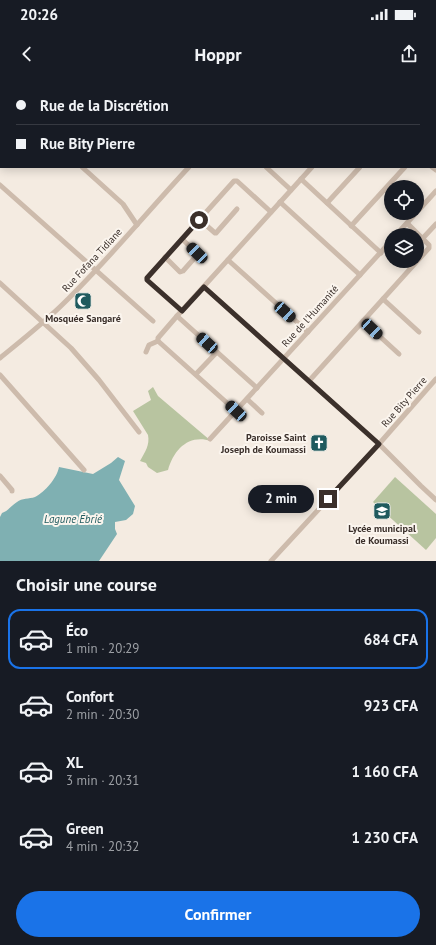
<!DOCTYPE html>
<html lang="fr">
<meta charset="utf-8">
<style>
:root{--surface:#171b24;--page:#242831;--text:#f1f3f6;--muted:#9ea1a6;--line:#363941;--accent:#1a73e8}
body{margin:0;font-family:"PT Sans",sans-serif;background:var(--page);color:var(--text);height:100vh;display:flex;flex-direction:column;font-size:15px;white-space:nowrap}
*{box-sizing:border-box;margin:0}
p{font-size:13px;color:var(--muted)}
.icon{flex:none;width:22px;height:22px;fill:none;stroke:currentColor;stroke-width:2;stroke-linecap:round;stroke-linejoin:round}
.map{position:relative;height:481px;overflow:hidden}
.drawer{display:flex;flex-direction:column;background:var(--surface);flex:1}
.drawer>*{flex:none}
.banner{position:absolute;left:0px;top:0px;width:436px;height:88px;box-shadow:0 2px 10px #0003;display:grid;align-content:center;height:88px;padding:0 16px;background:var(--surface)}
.tools{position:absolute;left:384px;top:100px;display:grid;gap:8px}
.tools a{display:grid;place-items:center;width:40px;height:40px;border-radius:50%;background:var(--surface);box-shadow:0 2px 10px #0003;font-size:20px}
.end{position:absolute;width:18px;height:18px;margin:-9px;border:5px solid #3b302b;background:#fff;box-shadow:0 0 0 2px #fff}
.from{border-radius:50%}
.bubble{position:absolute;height:28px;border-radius:14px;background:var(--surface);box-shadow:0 2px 10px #0003;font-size:13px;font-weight:700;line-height:28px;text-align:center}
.car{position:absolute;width:12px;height:24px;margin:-12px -6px;border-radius:5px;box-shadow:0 0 3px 1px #0007;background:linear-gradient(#222 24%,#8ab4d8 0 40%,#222 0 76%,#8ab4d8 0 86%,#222 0)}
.banner b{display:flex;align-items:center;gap:14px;height:38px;font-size:15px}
.banner b+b{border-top:1px solid var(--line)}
.banner i{width:10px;height:10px;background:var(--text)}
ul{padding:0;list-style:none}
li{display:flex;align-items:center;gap:12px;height:60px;margin:0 8px 6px;padding:0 8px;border:2px solid transparent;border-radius:12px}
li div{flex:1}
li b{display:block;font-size:15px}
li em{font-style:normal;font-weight:700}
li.active{border-color:var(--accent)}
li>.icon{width:36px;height:36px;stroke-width:1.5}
h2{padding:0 16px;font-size:18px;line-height:48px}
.cta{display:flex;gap:8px;margin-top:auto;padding:8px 16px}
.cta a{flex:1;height:46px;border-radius:24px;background:var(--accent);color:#fff;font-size:16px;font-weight:700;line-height:46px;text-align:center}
.status{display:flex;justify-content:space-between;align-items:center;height:28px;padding:0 20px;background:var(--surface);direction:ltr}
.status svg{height:11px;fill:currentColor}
header{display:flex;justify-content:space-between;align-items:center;height:52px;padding:0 16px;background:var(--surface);font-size:18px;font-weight:700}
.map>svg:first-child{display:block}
.green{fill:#b8c4a0}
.water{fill:#7fb0b2}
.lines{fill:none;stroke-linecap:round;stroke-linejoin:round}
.street{stroke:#cdbbac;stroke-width:5}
.secondary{stroke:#a18a7d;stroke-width:7}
.route{stroke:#3b302b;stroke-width:5}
.labels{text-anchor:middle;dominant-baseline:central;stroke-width:4;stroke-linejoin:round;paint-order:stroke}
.street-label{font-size:10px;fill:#3b302b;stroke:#fbf5ee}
.poi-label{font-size:10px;font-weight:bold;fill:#3b302b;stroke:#fbf5ee}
.water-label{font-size:11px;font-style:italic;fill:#1f5a5e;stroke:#fbf5ee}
</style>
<div class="status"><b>20:26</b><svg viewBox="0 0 49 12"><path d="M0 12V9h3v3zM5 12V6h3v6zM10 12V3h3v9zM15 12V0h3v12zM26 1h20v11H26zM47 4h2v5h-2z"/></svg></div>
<header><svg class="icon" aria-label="back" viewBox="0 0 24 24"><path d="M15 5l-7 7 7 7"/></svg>Hoppr<svg class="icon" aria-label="share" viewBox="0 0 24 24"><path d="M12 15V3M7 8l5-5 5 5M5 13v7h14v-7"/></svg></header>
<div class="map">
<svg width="436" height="481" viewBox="0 0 436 481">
<rect width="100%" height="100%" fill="#f4ebe1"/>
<g class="green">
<path d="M153,307L158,316L211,361C189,354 174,369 168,390L157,393L148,387L146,383L140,381C145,372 150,365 148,355L133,331L151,320L148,311Z"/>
<path d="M395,397L436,434V458L426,470L373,422Z"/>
</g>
<path class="water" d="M118,377L125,381L119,400L135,426L133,434L126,440L115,442V449L117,454L99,481H0V437L2,433C8,431 11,426 17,422C22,418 29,419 35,417C45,412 57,398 59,387L93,394L111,383Z"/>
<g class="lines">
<g class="street">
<path d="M89,0L90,1"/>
<path d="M193,0L194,1"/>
<path d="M267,1L268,0"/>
<path d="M0,12L1,13"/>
<path d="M82,87L123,124L137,145"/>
<path d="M266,87L291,110"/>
<path d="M432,87L436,90"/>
<path d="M301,99L381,173"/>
<path d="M0,105L153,241"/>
<path d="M280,122L360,195"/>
<path d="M327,123L360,87"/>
<path d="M417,132L436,111"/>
<path d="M199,139L215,153H216L237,129"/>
<path d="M351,146L405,87"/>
<path d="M396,155L416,133"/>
<path d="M423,158L436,144"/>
<path d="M165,177L180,192L183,191L198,174L182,159"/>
<path d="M228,180L308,252"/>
<path d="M0,203L71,268L99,300L139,352"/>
<path d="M204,207L379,364L421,406L436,420"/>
<path d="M383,219L419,252"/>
<path d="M182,231L148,201L147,198L234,101H237L271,132"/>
<path d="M177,236L257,308"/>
<path d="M363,241L399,274"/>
<path d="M158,261V258L177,236L312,87"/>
<path d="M146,272L149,265L158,261L236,331"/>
<path d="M0,278C22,260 45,242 65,222C109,179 147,132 189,87"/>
<path d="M196,294L217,272"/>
<path d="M0,295L84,390"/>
<path d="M309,301L429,168V165L407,143"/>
<path d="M247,319L262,333"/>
<path d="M210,359L391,161"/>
<path d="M0,396L12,410V411"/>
<path d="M271,481L379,364L436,299"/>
</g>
<g class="secondary">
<path d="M401,0L402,1"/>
<path d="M435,32L436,33"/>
</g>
</g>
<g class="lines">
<path class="route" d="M199,140L147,198V200L182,231L204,207L379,364L328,419"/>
</g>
<defs>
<symbol id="mosque-square" viewBox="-11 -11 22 22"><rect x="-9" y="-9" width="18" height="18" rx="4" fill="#1f5a5e" stroke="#fbf5ee"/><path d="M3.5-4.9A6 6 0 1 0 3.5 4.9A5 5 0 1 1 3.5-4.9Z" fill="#fff"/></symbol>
<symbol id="church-square" viewBox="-11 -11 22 22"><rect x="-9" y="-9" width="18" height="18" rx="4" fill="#1f5a5e" stroke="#fbf5ee"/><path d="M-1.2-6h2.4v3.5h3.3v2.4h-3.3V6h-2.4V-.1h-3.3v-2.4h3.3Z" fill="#fff"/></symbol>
<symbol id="school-square" viewBox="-11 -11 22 22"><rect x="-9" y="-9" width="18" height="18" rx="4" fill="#1f5a5e" stroke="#fbf5ee"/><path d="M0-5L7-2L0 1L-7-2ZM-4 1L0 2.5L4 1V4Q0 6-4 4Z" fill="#fff"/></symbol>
</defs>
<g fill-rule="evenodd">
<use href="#mosque-square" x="73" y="211" width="20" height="20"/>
<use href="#church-square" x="309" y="353" width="20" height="20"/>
<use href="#school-square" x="372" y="421" width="20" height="20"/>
</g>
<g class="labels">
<g class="street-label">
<text transform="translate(92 180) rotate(-47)">Rue Fofana Tidiane</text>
<text transform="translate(310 236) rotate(-48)">Rue de l'Humanité</text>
<text transform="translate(404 322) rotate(-49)">Rue Bity Pierre</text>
</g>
<g class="poi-label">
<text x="83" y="238">Mosquée Sangaré</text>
<text x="306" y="357" text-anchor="end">Paroisse Saint<tspan x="306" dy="12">Joseph de Koumassi</tspan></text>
<text x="382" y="448">Lycée municipal<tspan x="382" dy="12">de Koumassi</tspan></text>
</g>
<g class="water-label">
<text x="73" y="439">Lagune Ébrié</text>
</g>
</g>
</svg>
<div class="tools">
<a><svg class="icon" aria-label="locate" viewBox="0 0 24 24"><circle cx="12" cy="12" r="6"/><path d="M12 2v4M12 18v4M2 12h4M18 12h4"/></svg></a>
<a><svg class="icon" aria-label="layers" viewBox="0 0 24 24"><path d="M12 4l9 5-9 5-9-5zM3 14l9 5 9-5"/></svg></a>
</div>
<i class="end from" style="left:199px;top:140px"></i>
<i class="end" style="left:328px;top:419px"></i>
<div class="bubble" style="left:248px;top:405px;width:66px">2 min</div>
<i class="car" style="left:197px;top:173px;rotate:314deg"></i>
<i class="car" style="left:285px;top:232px;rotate:132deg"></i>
<i class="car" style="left:372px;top:249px;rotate:133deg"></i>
<i class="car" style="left:207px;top:263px;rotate:312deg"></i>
<i class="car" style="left:236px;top:331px;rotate:313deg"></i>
<div class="banner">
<b><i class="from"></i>Rue de la Discrétion</b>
<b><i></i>Rue Bity Pierre</b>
</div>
</div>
<section class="drawer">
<h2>Choisir une course</h2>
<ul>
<li class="active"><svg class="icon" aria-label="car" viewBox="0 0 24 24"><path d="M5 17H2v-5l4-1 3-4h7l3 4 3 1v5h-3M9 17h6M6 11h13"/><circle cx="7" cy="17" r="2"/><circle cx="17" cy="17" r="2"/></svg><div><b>Éco</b><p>1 min · 20:29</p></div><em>684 CFA</em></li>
<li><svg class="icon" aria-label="car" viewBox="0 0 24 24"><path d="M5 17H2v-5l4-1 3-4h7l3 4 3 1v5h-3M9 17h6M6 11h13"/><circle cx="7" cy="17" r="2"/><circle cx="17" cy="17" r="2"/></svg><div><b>Confort</b><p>2 min · 20:30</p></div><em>923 CFA</em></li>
<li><svg class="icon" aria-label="car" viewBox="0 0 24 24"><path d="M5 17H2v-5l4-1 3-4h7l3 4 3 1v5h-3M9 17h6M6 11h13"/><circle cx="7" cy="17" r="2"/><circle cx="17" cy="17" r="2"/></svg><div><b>XL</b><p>3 min · 20:31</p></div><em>1 160 CFA</em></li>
<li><svg class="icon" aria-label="car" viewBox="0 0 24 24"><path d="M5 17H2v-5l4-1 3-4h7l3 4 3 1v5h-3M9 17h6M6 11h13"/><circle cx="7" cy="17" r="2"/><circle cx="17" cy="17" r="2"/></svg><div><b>Green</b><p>4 min · 20:32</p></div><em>1 230 CFA</em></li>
</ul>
<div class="cta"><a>Confirmer</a></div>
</section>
